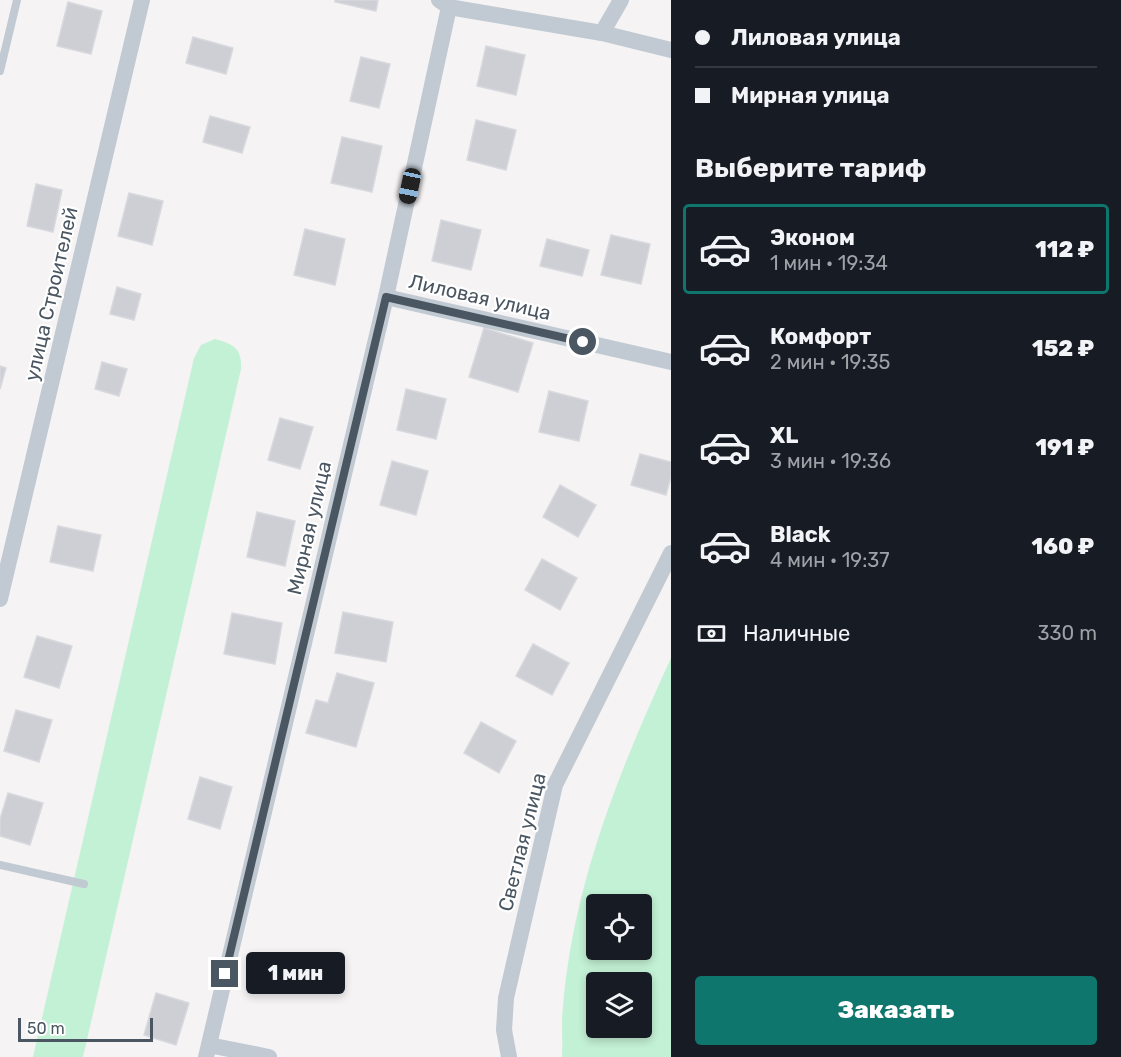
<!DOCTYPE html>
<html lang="ru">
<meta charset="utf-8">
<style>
:root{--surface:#171b24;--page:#20242c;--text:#f1f3f6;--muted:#9ea1a6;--line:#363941;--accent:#0f766e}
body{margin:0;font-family:Rubik,sans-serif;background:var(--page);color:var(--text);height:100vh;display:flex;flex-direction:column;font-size:22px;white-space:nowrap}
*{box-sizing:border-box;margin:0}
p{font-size:20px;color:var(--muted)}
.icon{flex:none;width:33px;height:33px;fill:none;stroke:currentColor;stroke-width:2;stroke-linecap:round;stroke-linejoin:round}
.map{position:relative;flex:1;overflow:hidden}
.side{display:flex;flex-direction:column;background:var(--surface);width:450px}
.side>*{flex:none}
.banner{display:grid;align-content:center;height:132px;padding:0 24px;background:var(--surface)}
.controls{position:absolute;left:586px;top:894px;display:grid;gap:12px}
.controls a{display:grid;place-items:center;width:66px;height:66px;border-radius:6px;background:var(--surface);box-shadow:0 3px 9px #0003;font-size:30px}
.scale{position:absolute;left:18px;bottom:15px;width:135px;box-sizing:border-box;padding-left:6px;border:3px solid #4a5661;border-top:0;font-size:16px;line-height:21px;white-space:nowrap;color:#4a5661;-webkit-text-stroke:4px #fff;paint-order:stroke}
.end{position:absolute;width:27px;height:27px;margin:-14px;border:8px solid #4a5661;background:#fff;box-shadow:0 0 0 3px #fff}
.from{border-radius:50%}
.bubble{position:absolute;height:42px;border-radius:6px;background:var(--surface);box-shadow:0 3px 9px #0003;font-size:20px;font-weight:800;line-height:42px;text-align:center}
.car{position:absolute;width:18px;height:36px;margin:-18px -9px;border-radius:8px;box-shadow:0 0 4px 2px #0007;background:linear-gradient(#222 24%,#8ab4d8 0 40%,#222 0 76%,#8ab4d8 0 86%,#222 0)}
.banner b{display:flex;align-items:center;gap:21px;height:57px;font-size:22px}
.banner b+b{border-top:2px solid var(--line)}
.banner i{width:15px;height:15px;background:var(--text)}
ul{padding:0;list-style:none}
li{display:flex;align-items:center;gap:18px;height:90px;margin:0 12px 9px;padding:0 12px;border:3px solid transparent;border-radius:6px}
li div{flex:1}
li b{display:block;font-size:22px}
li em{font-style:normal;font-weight:800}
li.selected{border-color:var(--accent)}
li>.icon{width:54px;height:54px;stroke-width:1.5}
h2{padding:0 24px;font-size:27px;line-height:72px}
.pay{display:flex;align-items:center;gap:15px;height:66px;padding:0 24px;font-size:22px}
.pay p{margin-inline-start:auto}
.primary-button{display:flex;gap:12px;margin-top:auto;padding:12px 24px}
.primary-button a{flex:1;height:69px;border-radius:6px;background:var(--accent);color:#fff;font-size:24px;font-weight:800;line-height:69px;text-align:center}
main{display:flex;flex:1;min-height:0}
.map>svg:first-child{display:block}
.green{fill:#c3f1d5;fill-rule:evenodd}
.building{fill:#cdcfd5;stroke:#d7d9de;stroke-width:1.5}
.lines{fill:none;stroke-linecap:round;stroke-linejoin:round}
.service{stroke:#c1cad2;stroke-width:8}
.minor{stroke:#c1cad2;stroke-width:16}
.route{stroke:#4a5661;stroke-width:8}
.labels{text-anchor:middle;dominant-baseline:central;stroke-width:4.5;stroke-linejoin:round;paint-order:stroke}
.street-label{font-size:20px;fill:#4a5661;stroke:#fff}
</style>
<main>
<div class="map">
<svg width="671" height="1057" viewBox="0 0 671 1057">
<rect width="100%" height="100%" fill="#f5f3f3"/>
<g class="green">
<path d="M215,339C233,344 242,348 241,369L83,1057H33L194,358L201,345Z"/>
<path d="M671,658V1057H562C563,1040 561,1023 563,1007C573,884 620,769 671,658ZM597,904H642V950H597ZM597,982H642V1028H597Z"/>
</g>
<g class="building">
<path d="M335,0H378L376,11L335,2Z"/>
<path d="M68,2L102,11L91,54L57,46Z"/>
<path d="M193,37L233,48L226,74L186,63Z"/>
<path d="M486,46L525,55L516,95L477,86Z"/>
<path d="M361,57L390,64L379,108L350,101Z"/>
<path d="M210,116L250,127L242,153L203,142Z"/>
<path d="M476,120L516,130L506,170L467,160Z"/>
<path d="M342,137L382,146L372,192L331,183Z"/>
<path d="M36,184L62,190L53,232L27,226Z"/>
<path d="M129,193L163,201L152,245L118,236Z"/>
<path d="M441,220L481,230L471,270L432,261Z"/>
<path d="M305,229L345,239L335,285L294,275Z"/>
<path d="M611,235L650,244L641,284L601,275Z"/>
<path d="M547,239L589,250L582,276L540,266Z"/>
<path d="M117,287L141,294L134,320L110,314Z"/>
<path d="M484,328L533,343L518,392L469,377Z"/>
<path d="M102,362L127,369L119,396L95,389Z"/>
<path d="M0,366L6,368L0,389Z"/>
<path d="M406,389L446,399L436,439L397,430Z"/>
<path d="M549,391L588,401L579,441L539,432Z"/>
<path d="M280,418L313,427L300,469L268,460Z"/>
<path d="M640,454L671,462V477L666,495L631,485Z"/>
<path d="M392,461L428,471L416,515L380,505Z"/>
<path d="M560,485L596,505L578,537L543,517Z"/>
<path d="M257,512L295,521L285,566L247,557Z"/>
<path d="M58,526L101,535L93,571L50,562Z"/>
<path d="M542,559L577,578L560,610L525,590Z"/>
<path d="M343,612L393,622L386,662L335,653Z"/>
<path d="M232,613L282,623L275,664L224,654Z"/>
<path d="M37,636L72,646L59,688L24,677Z"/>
<path d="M533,644L569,663L552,695L516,676Z"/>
<path d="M337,673L374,683L356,747L306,733L316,700L328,703Z"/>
<path d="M16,710L52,720L39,762L4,751Z"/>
<path d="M481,722L516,741L499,773L464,753Z"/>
<path d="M200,777L232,787L220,829L188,819Z"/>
<path d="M8,793L43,803L30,845L0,836V819Z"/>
<path d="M156,993L189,1003L176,1045L144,1035Z"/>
</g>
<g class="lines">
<g class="service">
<path d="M0,71L17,0"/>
<path d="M0,865L84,884"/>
</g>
<g class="minor">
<path d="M439,0L449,7L602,33L671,50"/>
<path d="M602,33L621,0"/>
<path d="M386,297L671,362"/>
<path d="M0,599L142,0"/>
<path d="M209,1045L269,1057"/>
<path d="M206,1057L386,297L449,7"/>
<path d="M509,1057L504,1030L506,998L555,785L671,553"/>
</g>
</g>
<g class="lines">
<path class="route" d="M225,974L386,297L583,342"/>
</g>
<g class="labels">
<g class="street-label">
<text transform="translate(51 294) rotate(-77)">улица Строителей</text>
<text transform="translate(480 297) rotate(13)">Лиловая улица</text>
<text transform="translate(309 528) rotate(-77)">Мирная улица</text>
<text transform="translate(522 842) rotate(-76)">Светлая улица</text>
</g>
</g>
</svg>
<div class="controls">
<a><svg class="icon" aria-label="locate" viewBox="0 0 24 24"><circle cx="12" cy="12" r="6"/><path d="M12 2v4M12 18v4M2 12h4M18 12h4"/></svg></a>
<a><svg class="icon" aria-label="layers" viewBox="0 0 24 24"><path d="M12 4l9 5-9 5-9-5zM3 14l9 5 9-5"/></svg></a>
</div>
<div class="scale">50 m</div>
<i class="end from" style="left:583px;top:342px"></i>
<i class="end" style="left:225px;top:974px"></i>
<div class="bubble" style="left:246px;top:952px;width:99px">1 мин</div>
<i class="car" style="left:410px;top:186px;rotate:192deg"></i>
</div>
<section class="side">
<div class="banner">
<b><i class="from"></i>Лиловая улица</b>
<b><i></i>Мирная улица</b>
</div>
<h2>Выберите тариф</h2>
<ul>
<li class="selected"><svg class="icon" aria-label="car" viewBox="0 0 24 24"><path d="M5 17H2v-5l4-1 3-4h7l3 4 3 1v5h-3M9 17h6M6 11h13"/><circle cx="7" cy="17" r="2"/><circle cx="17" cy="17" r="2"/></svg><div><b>Эконом</b><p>1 мин · 19:34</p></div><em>112 ₽</em></li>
<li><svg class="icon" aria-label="car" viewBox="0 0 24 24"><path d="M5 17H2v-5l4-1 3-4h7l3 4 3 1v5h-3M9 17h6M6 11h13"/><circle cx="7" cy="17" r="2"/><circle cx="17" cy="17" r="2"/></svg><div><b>Комфорт</b><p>2 мин · 19:35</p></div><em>152 ₽</em></li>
<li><svg class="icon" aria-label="car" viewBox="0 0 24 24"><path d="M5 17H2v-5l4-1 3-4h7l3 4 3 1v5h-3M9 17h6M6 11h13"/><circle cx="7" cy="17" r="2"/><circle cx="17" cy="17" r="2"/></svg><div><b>XL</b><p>3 мин · 19:36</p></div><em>191 ₽</em></li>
<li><svg class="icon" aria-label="car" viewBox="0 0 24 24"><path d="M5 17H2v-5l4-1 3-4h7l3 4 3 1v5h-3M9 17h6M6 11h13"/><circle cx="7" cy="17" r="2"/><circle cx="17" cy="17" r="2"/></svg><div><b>Black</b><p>4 мин · 19:37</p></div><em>160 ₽</em></li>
</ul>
<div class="pay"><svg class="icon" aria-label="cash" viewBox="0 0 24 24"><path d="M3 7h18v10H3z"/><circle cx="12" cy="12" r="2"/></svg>Наличные<p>330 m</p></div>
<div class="primary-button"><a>Заказать</a></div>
</section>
</main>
